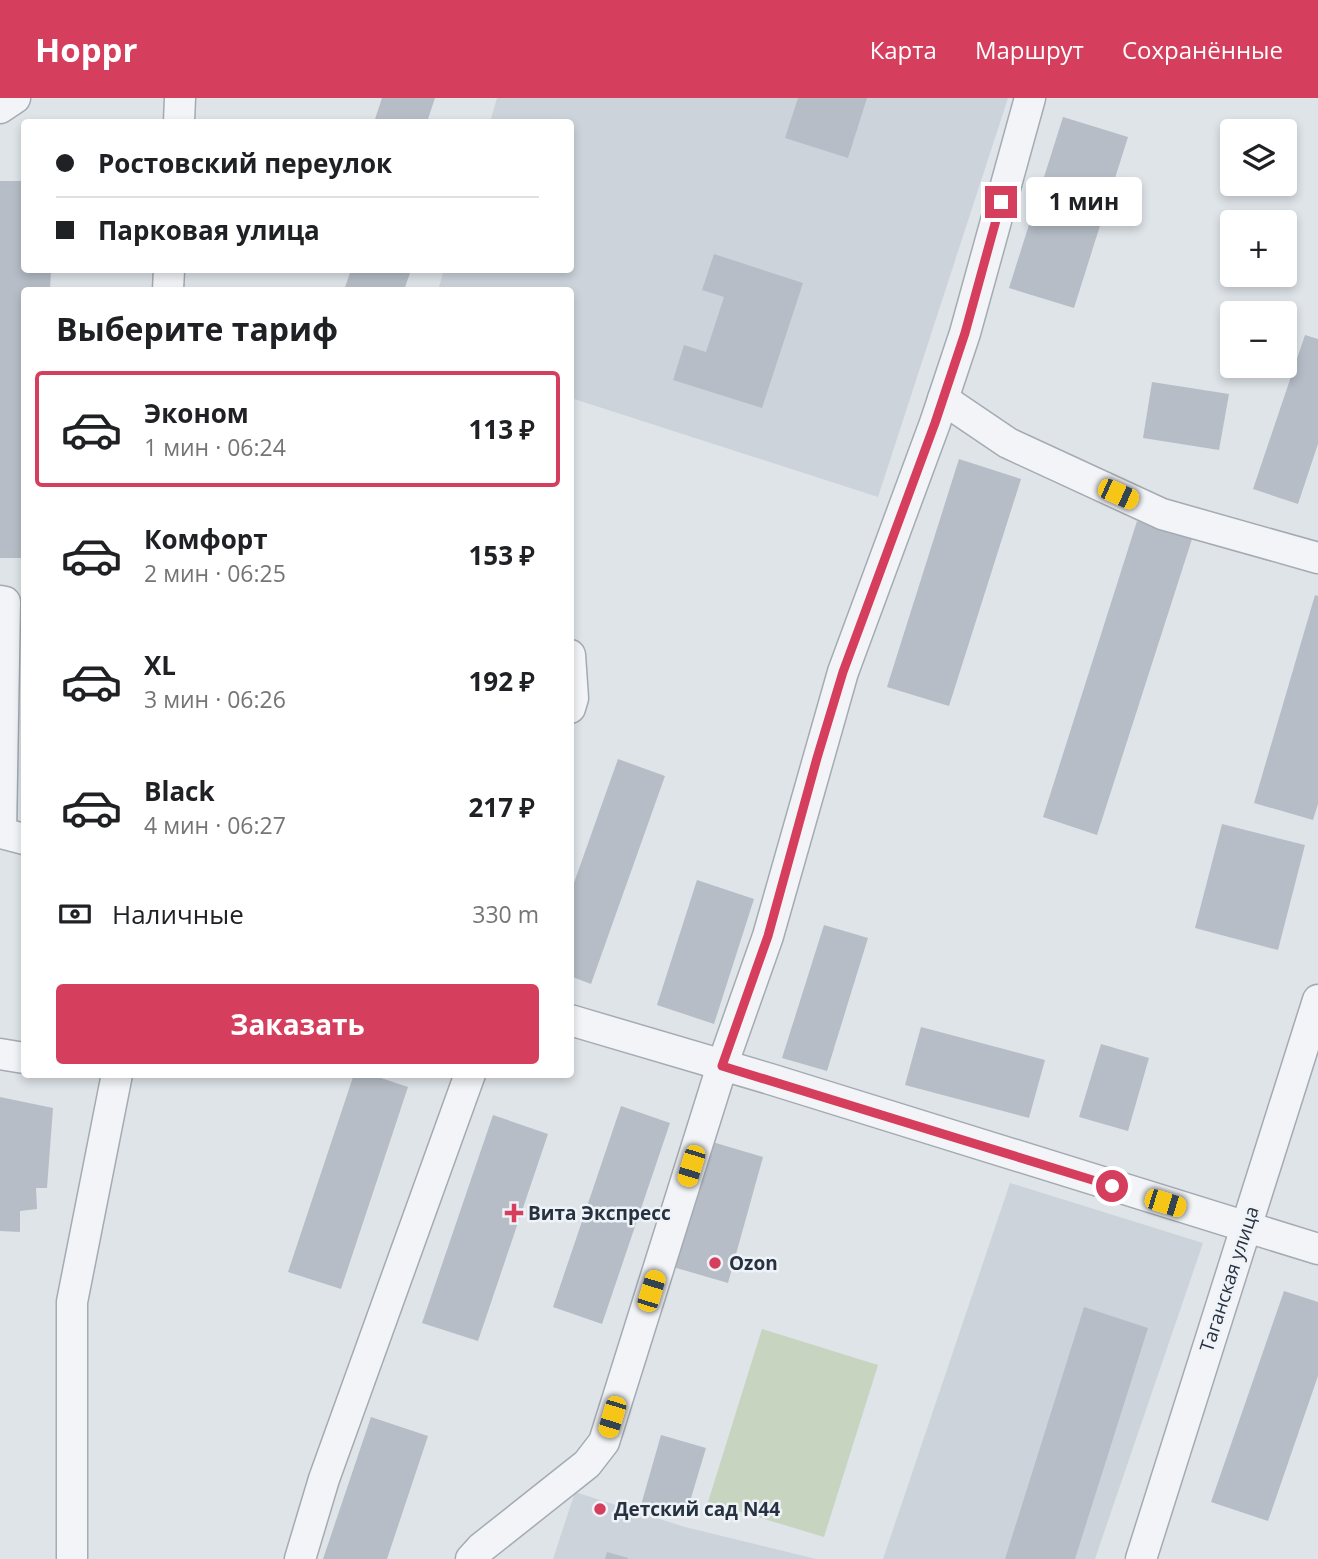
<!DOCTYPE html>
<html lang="ru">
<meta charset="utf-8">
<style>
:root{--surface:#fff;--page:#f6f6f6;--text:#202124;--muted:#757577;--line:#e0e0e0;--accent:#d53e5d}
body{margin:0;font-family:"Open Sans",sans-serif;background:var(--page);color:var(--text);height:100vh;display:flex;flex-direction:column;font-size:26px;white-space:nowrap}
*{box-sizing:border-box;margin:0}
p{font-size:23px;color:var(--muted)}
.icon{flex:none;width:38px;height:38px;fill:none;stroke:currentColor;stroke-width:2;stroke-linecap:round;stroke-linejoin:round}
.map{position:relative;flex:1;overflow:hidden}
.details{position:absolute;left:21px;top:189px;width:553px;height:791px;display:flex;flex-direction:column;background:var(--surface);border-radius:7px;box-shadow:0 4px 10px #0003}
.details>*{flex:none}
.banner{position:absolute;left:21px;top:21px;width:553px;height:154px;border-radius:7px;box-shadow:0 4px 10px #0003;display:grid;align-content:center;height:154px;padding:0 35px;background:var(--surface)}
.buttons{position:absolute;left:1220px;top:21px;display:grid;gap:14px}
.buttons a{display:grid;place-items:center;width:77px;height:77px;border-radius:7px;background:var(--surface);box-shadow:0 4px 10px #0003;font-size:35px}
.end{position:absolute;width:32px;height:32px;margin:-16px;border:9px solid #d53e5d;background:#fff;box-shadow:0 0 0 4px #fff}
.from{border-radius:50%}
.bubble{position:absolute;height:49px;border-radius:7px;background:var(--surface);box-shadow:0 4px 10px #0003;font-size:23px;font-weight:700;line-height:49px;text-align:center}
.car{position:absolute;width:21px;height:42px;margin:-21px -10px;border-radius:9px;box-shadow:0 0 5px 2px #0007;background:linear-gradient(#f5c518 24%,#345 0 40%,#f5c518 0 76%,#345 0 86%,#f5c518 0)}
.banner b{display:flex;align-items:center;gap:24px;height:66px;font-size:26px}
.banner b+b{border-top:2px solid var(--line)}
.banner i{width:18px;height:18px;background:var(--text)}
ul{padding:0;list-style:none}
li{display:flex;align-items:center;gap:21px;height:116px;margin:0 14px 10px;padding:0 21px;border:4px solid transparent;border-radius:7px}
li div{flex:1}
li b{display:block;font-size:26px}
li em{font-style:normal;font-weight:700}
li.current{border-color:var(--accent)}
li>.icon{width:63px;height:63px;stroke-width:1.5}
h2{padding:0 35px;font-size:32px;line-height:84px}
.pay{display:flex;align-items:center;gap:18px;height:77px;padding:0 35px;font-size:26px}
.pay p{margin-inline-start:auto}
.primary-button{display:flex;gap:14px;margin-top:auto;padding:14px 35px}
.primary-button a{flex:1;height:80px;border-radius:7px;background:var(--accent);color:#fff;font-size:28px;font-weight:700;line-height:80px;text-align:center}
header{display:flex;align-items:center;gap:42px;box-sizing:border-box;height:98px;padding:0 35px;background:var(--accent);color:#fff}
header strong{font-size:33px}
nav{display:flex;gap:38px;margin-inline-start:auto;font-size:24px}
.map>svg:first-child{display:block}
.built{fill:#cdd3db}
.green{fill:#c6d4c0}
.building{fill:#b6bdc6}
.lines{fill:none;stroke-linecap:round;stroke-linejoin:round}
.minor-casing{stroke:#a4abb3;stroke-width:33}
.minor{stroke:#f2f4f7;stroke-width:30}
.route{stroke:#d53e5d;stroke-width:9}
.poi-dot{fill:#d53e5d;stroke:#eff3f7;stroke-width:2.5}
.labels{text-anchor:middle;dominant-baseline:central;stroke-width:5;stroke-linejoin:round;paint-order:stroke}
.poi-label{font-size:19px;font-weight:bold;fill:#273241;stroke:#eff3f7;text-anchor:start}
.street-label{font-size:19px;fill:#273241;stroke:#eff3f7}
</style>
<header>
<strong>Hoppr</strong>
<nav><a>Карта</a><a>Маршрут</a><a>Сохранённые</a></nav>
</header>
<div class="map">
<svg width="1318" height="1461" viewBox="0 0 1318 1461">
<rect width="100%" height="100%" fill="#dfe4e9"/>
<g class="built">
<path d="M497,0H1008L878,399L571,300L570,192H438L444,172H570V24H490Z"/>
<path d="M1010,1085L1203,1145L1095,1461H883Z"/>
<path d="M575,1394L685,1429L816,1461H553Z"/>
</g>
<path class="green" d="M762,1231L878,1267L824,1439L708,1404Z"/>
<g class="building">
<path d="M382,0H435L427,24H374Z"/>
<path d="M798,0H867L848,60L785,40Z"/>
<path d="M1063,19L1128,39L1074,210L1009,190Z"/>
<path d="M0,83H24V172H51L50,192H24V460H0Z"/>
<path d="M714,156L803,185L762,310L673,282L684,247L706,254L724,199L702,192Z"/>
<path d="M351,172H411L404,192H344Z"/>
<path d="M1305,237L1318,241V346L1298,406L1253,391Z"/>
<path d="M1152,284L1229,296L1219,352L1143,340Z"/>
<path d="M959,361L1021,381L949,608L887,589Z"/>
<path d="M1137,423L1192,441L1097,737L1043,719Z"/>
<path d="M1315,497L1318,498V706L1313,722L1254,705Z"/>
<path d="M618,661L665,678L591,886L570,878V796Z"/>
<path d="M1222,726L1305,747L1278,852L1195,830Z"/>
<path d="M697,782L754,801L714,926L657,907Z"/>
<path d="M824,827L868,840L827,973L782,960Z"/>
<path d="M921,929L1045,962L1029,1020L905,987Z"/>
<path d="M1101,946L1149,960L1128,1033L1079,1019Z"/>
<path d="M354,976H369L408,989L341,1191L288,1174Z"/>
<path d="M0,999L53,1010L47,1090H36L37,1111L20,1113V1134L0,1133Z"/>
<path d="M621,1008L670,1025L602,1226L553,1209Z"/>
<path d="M493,1017L548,1036L478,1243L422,1225Z"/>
<path d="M709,1043L763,1059L728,1185L673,1169Z"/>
<path d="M1284,1193L1318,1204V1278L1268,1423L1211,1404Z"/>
<path d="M1084,1209L1148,1230L1075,1461H1005Z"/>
<path d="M371,1319L428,1338L387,1461H323Z"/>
<path d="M661,1337L706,1350L685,1420L641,1407Z"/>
<path d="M607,1454L628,1460V1461H605Z"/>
</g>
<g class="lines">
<defs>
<g id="minor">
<path d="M0,10L15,0"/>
<path d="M179,24L180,0"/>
<path d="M168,192L169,172"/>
<path d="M943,301L1008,345L1162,416L1318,460"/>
<path d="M0,503L5,504L1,735L24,741"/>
<path d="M570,557L573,600L570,610"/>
<path d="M570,922L770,981L1318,1151"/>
<path d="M0,956L24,960"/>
<path d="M72,1461V1204L117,976"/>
<path d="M300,1461L324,1381L470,976"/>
<path d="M471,1461L481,1450L587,1366L604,1344L722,968L768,838L843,574L935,325L965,235L1030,0"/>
<path d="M1141,1461L1318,902"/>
</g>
</defs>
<use href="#minor" class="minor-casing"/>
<use href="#minor" class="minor"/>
</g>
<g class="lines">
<path class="route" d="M1001,104L965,235L935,325L843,574L817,660L768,838L722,968L1112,1088"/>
</g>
<g class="poi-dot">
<path d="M510.5 1104.5h7v7h7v7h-7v7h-7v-7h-7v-7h7z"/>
<circle cx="715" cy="1165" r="7"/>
<circle cx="600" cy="1411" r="7"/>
</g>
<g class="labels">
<g class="poi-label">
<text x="528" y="1115">Вита Экспресс</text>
<text x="729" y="1165">Ozon</text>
<text x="614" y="1411">Детский сад N44</text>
</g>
<g class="street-label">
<text transform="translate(1229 1181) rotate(-72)">Таганская улица</text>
</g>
</g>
</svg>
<div class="buttons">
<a><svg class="icon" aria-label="layers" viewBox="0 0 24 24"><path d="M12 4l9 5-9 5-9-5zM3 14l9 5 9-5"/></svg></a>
<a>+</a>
<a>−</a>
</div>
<i class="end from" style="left:1112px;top:1088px"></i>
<i class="end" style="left:1001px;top:104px"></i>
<div class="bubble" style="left:1026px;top:79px;width:116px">1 мин</div>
<i class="car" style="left:1118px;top:396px;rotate:114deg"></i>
<i class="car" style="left:691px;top:1068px;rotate:197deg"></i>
<i class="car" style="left:1165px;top:1105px;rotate:107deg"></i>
<i class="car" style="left:651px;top:1193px;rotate:17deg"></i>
<i class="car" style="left:612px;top:1319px;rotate:197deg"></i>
<div class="banner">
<b><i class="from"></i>Ростовский переулок</b>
<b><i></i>Парковая улица</b>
</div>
<section class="details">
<h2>Выберите тариф</h2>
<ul>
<li class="current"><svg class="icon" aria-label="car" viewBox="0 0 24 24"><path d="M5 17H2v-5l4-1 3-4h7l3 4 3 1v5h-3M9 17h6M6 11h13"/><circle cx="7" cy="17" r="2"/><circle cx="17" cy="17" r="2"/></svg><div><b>Эконом</b><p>1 мин · 06:24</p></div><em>113 ₽</em></li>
<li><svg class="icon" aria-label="car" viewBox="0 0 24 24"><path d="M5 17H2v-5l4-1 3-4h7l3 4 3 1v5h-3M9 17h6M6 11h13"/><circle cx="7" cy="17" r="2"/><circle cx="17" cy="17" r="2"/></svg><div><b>Комфорт</b><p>2 мин · 06:25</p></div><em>153 ₽</em></li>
<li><svg class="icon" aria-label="car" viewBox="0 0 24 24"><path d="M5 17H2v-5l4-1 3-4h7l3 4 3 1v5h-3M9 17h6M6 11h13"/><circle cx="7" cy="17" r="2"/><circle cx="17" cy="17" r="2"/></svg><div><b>XL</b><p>3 мин · 06:26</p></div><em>192 ₽</em></li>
<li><svg class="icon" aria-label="car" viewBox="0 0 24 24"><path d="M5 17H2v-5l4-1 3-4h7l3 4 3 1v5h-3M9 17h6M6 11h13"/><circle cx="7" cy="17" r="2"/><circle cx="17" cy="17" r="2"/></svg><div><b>Black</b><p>4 мин · 06:27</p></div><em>217 ₽</em></li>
</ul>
<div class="pay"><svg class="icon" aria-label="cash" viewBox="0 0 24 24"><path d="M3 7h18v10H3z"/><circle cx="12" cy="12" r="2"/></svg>Наличные<p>330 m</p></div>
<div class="primary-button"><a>Заказать</a></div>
</section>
</div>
